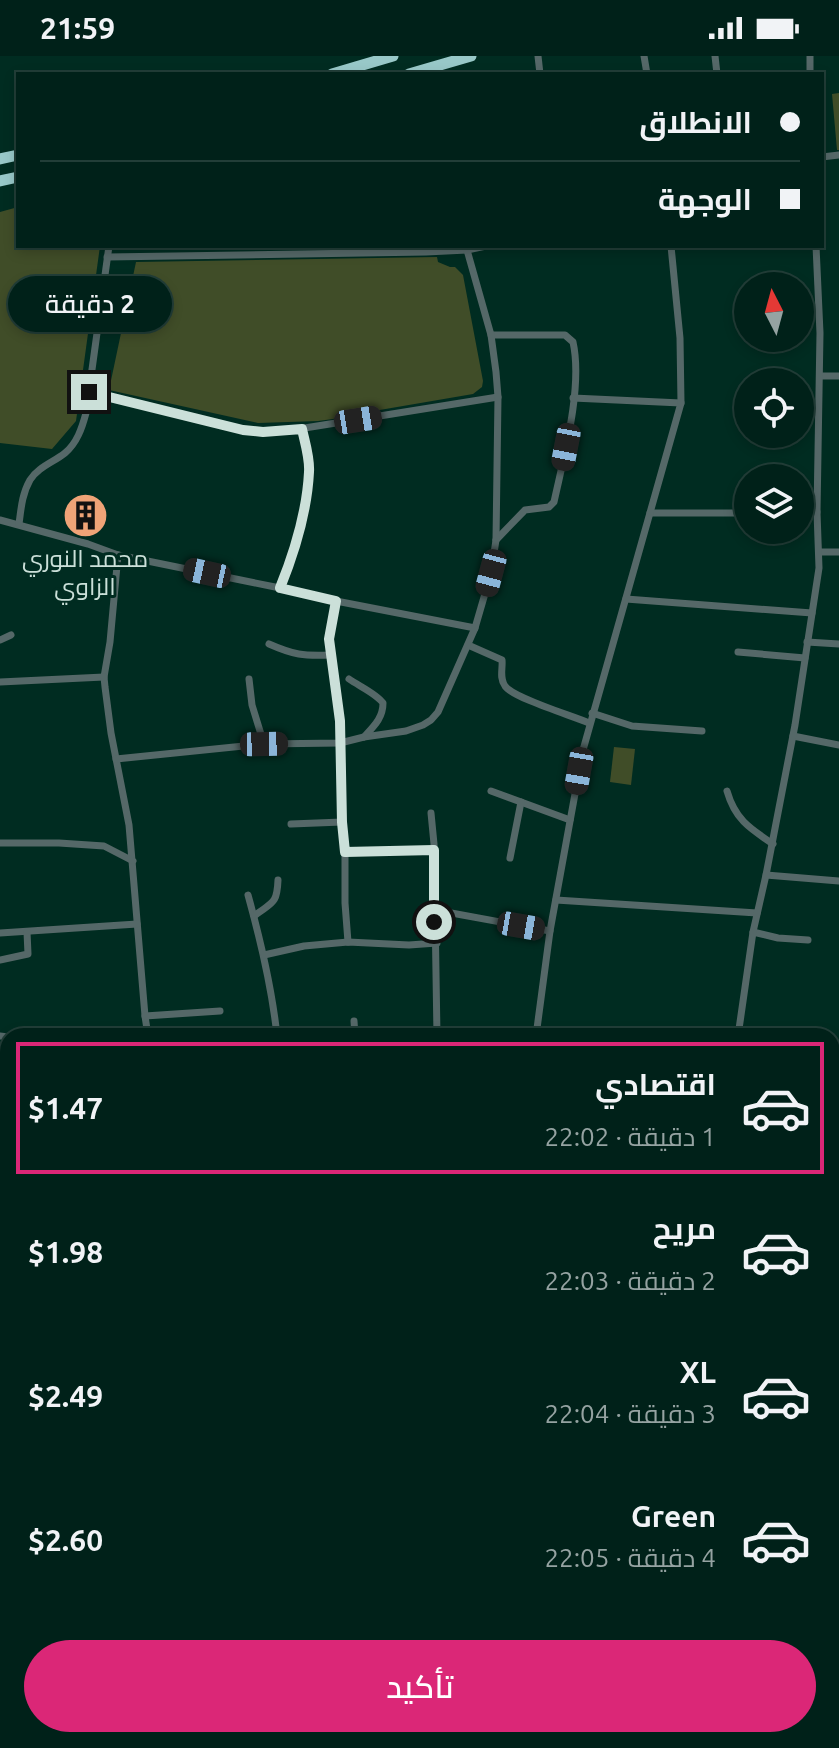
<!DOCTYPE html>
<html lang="ar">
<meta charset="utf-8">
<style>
:root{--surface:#002119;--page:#0e2e26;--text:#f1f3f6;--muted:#95a3a2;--line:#223e38;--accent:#db2777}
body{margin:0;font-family:Ubuntu,Cairo,sans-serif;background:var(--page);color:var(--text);direction:rtl;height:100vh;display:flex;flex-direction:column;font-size:30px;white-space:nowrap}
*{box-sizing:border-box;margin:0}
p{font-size:26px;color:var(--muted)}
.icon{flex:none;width:44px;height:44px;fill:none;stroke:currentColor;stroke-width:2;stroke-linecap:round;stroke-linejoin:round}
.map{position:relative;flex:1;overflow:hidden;direction:ltr}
.side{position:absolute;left:0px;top:972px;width:840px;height:720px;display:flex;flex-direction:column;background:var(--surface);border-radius:24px 24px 0 0;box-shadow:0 4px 12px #0003,0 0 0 2px var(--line);direction:rtl}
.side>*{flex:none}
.hud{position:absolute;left:16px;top:16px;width:808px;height:176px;border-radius:0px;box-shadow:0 4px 12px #0003,0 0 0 2px var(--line);direction:rtl;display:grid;align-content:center;height:176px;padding:0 24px;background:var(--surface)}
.needle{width:52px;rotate:354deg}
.controls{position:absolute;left:734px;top:216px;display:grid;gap:16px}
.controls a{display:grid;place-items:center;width:80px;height:80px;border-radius:50%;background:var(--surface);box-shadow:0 4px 12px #0003,0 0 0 2px var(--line);font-size:40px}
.end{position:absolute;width:36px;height:36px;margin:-18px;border:10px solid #cbe0d9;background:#111;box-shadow:0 0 0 4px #111}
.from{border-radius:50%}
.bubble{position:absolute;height:56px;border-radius:28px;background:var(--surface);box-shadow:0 4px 12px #0003,0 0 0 2px var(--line);font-size:26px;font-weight:600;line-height:56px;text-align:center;direction:rtl}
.car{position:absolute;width:24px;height:48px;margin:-24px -12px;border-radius:10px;box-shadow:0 0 6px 2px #0007;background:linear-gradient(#222 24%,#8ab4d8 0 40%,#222 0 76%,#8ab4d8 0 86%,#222 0)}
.hud b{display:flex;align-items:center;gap:28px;height:76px;font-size:30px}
.hud b+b{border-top:2px solid var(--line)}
.hud i{width:20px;height:20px;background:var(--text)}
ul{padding:14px 0 0;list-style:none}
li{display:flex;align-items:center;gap:24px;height:132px;margin:0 16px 12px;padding:0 8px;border:4px solid transparent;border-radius:0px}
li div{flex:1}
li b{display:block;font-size:30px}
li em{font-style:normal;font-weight:600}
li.current{border-color:var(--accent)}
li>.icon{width:72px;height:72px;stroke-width:1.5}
.button{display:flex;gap:16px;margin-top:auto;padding:16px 24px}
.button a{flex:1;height:92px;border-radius:48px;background:var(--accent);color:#fff;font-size:32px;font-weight:600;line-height:92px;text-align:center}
.status{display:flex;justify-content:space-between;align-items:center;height:56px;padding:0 40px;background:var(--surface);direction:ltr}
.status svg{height:22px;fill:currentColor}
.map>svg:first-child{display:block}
.green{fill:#404d28}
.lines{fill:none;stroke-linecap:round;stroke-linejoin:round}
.minor{stroke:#556868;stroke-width:7}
.major{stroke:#85adad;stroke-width:9}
.highway{stroke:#98c8c8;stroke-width:11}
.route{stroke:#cbe0d9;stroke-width:10}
.labels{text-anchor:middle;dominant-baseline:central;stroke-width:6;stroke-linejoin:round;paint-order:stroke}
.poi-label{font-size:24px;fill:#cbe0d9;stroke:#002c21}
</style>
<div class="status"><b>21:59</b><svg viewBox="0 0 49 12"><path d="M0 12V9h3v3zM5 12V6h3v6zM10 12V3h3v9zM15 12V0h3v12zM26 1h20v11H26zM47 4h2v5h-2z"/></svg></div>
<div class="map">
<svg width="839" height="1692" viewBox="0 0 839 1692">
<rect width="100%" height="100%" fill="#002c21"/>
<g class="green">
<path d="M839,37V94H837L832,38Z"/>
<path d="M18,151V190H100L76,365L52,393L0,387V156Z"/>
<path d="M437,201L438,206L450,211H455L463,219L483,325L482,331L473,338L368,356L363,359L318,365L258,367L109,334L136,206Z"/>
<path d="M614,691L635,693L631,729L610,726Z"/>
</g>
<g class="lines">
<g class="minor">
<path d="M538,0L540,18"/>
<path d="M644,0L647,18"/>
<path d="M715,0L717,18"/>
<path d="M810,0V18"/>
<path d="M822,101L839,99"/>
<path d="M107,201L426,196L467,194L486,190"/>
<path d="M491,279H565L573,286C583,331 564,400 554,446L549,451L525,454L496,484"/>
<path d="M821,320H839"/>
<path d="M89,336L243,374L263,376L286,375L498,341"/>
<path d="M573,342L681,347"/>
<path d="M302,373C305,387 310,402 309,416C307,456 295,495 280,532L336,545L475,572"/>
<path d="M650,457H748"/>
<path d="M800,457L817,456"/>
<path d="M0,464L88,488L118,499L280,532"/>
<path d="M19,468C21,453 22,438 30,424C38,411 54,406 65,397C77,387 82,372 86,357L109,190"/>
<path d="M819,496H839"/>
<path d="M118,499L110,586L104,621L105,631L111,677L129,769L145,960L148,980"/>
<path d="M626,543L812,557"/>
<path d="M336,545L329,583L340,665L342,766L345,796V847L348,886"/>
<path d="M0,584L11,579"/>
<path d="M807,586L839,588"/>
<path d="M269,588C294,599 303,600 330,599"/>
<path d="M468,589L502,604C503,612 499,622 505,630C513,642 573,660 589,667"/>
<path d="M738,596L805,602"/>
<path d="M249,623L252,649L264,688"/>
<path d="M349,623C359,630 377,638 383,647C383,662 374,670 364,681"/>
<path d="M0,626L104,621"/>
<path d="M592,657L632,670L702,675"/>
<path d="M793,680L839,689"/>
<path d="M116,703L264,688L340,687L364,681L406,675L423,669L431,664L438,656L475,572L491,517L496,484L498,341L496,316L491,279L467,194"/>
<path d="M491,735L570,764"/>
<path d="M727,735C735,763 749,772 773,788"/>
<path d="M431,757L434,788L435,854"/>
<path d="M291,768L342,766"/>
<path d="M0,787H59L104,790L133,805"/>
<path d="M345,796L434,794"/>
<path d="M510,802L521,746"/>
<path d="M766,819L839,825"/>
<path d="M248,839C261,886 272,932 277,980"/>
<path d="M556,844L757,857"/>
<path d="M254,860C272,846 277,849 278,824"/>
<path d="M753,876L778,882L808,884"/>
<path d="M0,877L137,868"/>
<path d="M264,899L304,890L348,886L409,889L437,887"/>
<path d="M0,904L28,898L27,876"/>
<path d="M145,960L220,955"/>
<path d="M354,965L355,980"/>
<path d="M0,980L8,981"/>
<path d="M437,980L435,854L550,875"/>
<path d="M536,980L550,875L583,694L681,347L680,282L671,190"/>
<path d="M738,980L753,876L766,819L795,669L819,512L817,456L820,277L816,190"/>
<path d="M832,1145H839"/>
<path d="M832,1203H839"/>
<path d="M0,1209L8,1208"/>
<path d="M832,1293L839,1292"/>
<path d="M0,1325H8"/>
<path d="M0,1414L8,1412"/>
<path d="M839,1422L836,1430L839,1520"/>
<path d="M0,1465L8,1463"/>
<path d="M832,1529H839"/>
<path d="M0,1573H8"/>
<path d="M61,1684L63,1692"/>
<path d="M133,1684L135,1692"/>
<path d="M193,1684V1692"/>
<path d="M552,1684V1686"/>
<path d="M257,1692L265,1686"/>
<path d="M455,1692L456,1684"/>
</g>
<g class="major">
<path d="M832,1045L839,1044"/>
<path d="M832,1057H839"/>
<path d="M0,1076L8,1075"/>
<path d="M0,1088L8,1087"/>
<path d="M718,1692V1684"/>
</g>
<g class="highway">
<path d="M332,18L393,0"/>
<path d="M409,18L471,0"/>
<path d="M0,103L18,99"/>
<path d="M0,125L18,121"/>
</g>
</g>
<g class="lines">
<path class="route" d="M89,336L243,374L263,376L302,373C305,387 310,402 309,416C307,456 295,495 280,532L336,545L329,583L340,665L342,766L345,796L434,794V866"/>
</g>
<defs>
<symbol id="building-disc" viewBox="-11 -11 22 22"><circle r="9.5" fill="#efa377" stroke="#002c21"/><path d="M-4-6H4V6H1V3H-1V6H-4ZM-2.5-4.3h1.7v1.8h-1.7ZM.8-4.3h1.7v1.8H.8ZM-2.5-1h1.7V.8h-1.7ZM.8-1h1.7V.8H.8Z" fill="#111"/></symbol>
</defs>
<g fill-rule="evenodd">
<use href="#building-disc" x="60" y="434" width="51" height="51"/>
</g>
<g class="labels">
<g class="poi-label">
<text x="85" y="502">محمد النوري<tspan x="85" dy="28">الزاوي</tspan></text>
</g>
</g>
</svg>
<div class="controls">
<a><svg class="needle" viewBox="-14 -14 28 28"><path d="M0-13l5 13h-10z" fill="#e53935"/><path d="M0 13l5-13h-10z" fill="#95a3a2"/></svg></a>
<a><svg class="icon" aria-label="locate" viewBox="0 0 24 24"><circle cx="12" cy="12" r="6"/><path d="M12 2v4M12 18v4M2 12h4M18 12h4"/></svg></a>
<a><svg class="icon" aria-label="layers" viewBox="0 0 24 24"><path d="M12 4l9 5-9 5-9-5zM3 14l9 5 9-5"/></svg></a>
</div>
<i class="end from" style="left:434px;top:866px"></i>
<i class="end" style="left:89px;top:336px"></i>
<div class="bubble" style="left:8px;top:220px;width:164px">2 دقيقة</div>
<i class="car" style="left:358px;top:364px;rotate:81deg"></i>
<i class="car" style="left:566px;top:391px;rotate:191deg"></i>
<i class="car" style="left:207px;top:517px;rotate:282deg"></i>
<i class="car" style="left:491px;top:517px;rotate:195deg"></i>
<i class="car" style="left:264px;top:688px;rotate:89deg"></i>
<i class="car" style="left:579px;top:715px;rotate:190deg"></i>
<i class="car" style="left:521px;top:870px;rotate:100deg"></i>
<div class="hud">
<b><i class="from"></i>الانطلاق</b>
<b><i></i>الوجهة</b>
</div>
<section class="side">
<ul>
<li class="current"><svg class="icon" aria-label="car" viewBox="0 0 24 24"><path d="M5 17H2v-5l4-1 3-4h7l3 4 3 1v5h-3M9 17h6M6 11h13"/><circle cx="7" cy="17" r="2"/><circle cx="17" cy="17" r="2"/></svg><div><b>اقتصادي</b><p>1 دقيقة · 22:02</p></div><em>$1.47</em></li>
<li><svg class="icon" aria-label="car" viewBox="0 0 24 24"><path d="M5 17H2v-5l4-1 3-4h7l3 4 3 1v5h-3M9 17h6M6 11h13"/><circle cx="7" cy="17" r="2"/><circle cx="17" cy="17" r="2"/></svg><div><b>مريح</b><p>2 دقيقة · 22:03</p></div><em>$1.98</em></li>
<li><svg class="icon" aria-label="car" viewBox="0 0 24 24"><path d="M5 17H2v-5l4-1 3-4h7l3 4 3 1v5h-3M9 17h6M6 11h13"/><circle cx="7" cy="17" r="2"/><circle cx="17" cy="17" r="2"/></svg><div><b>XL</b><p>3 دقيقة · 22:04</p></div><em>$2.49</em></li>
<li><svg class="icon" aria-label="car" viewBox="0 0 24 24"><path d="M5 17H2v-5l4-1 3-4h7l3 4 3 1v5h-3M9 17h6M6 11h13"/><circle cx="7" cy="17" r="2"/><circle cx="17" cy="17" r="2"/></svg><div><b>Green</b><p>4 دقيقة · 22:05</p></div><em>$2.60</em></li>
</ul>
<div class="button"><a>تأكيد</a></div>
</section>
</div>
